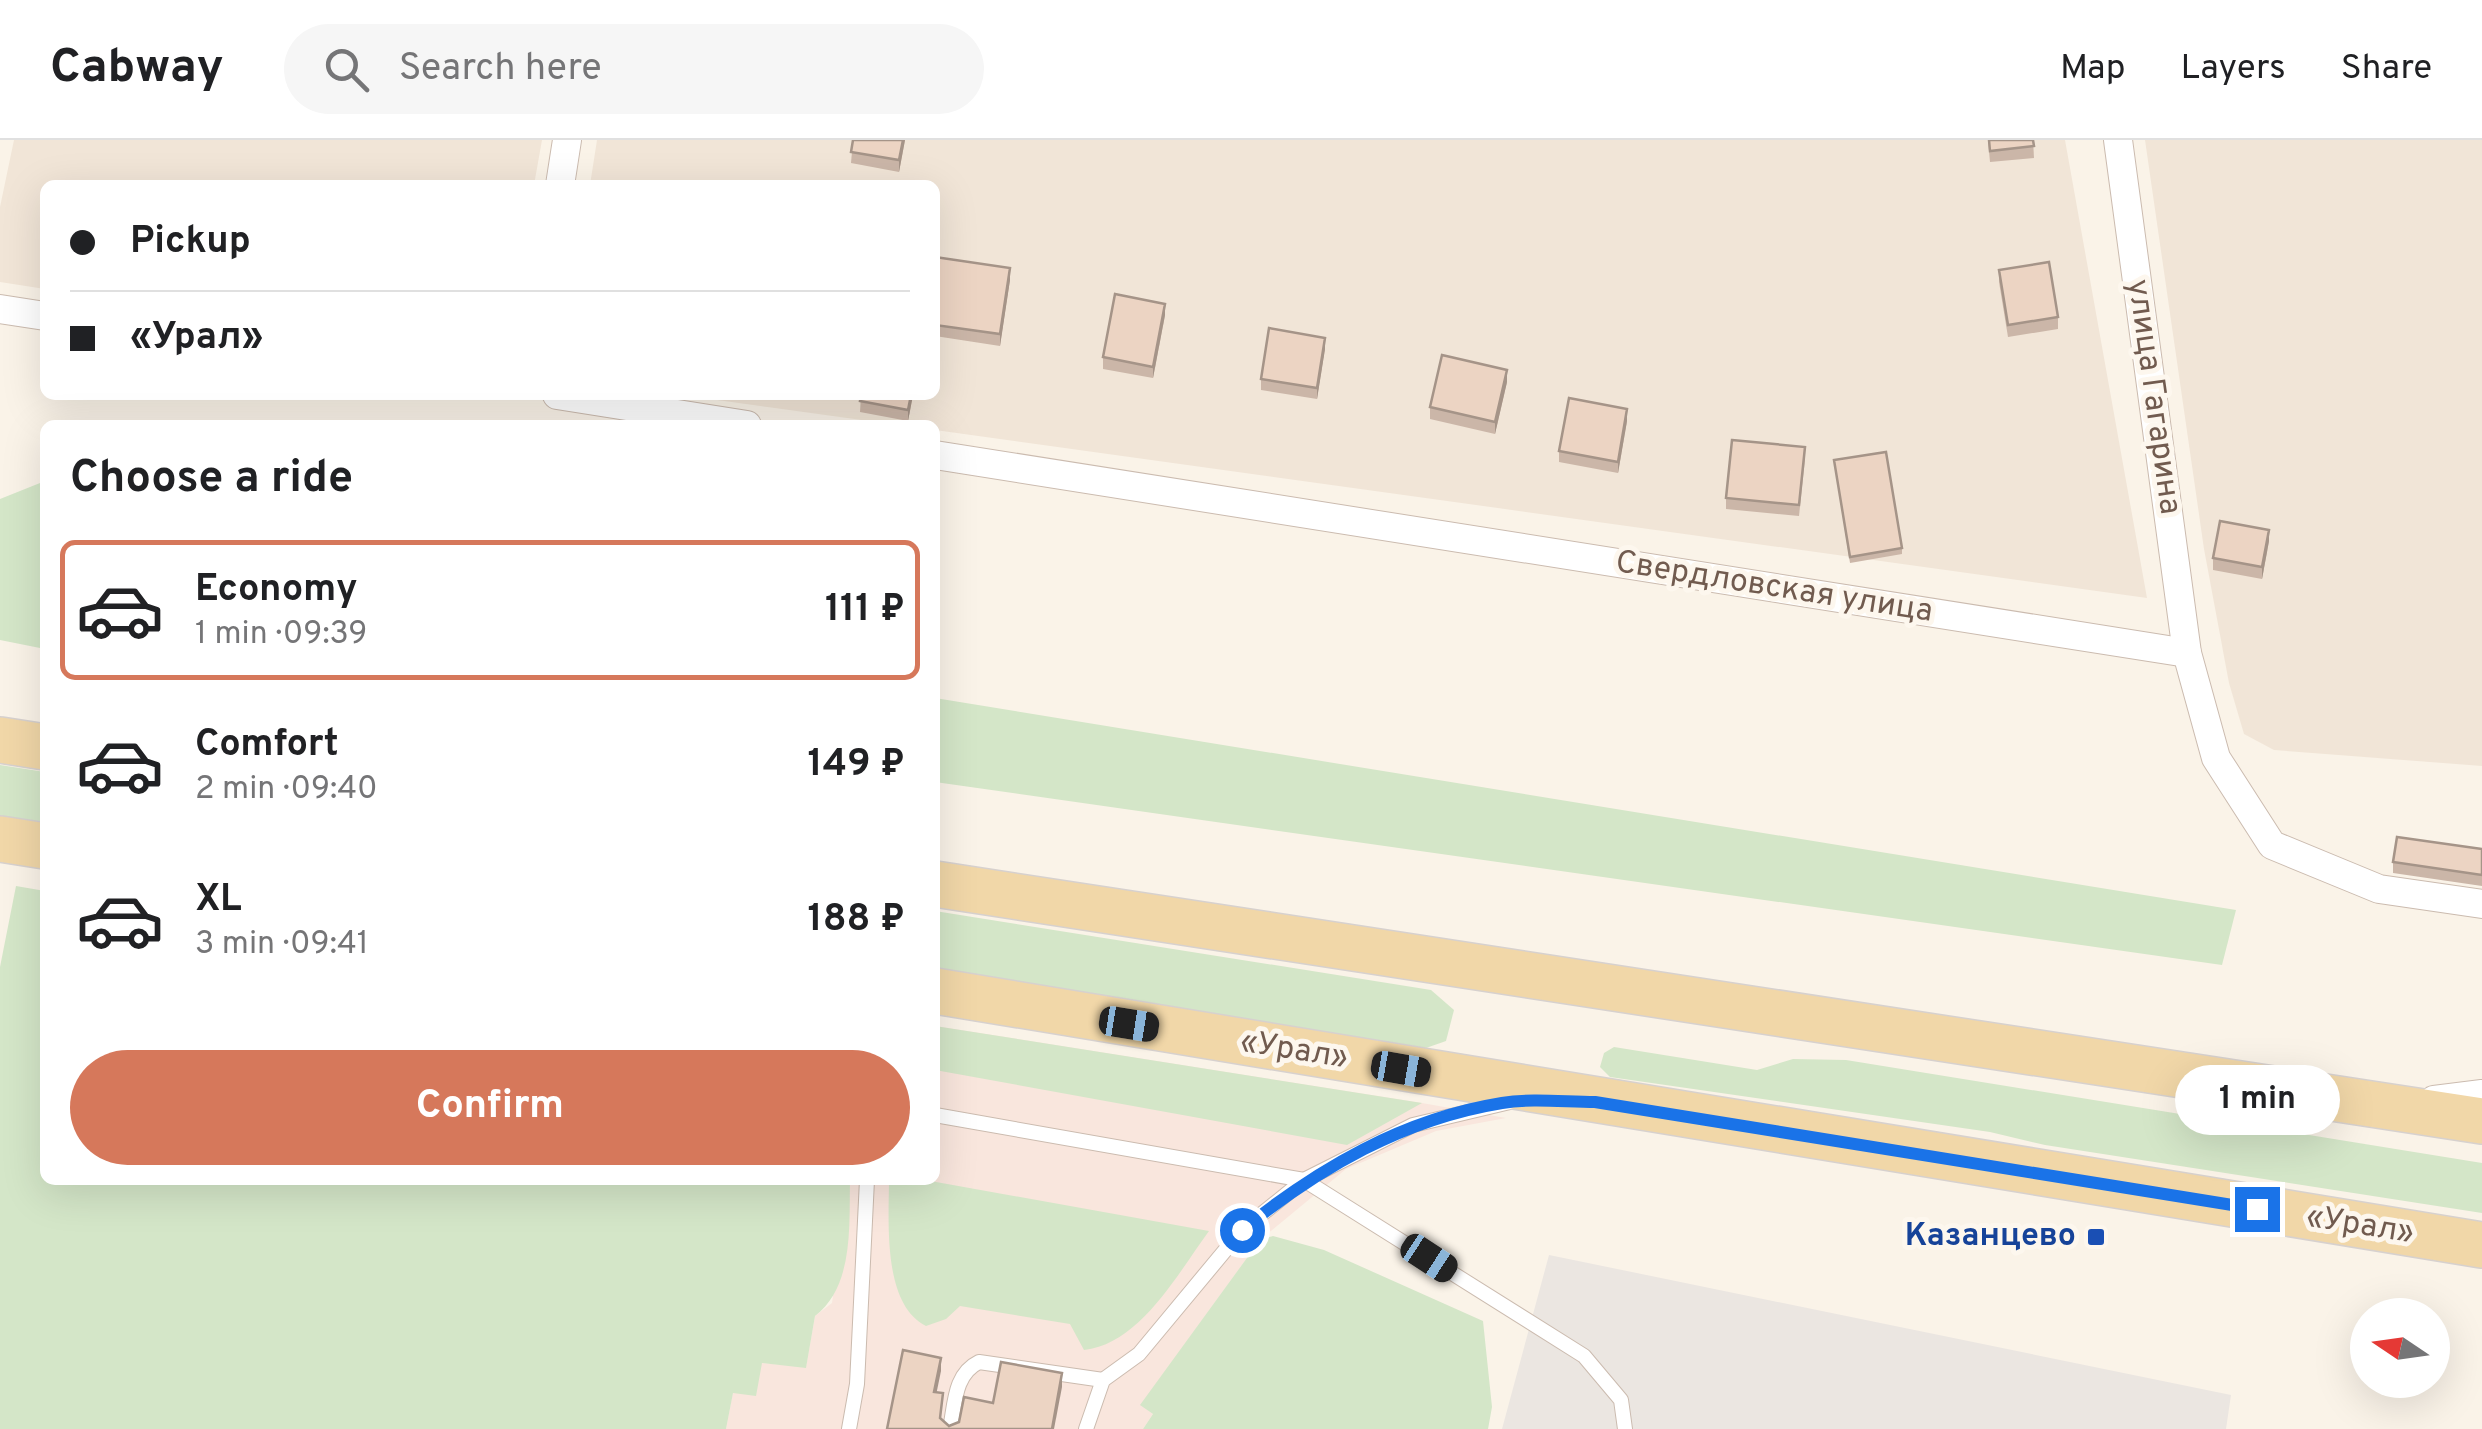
<!DOCTYPE html>
<meta charset="utf-8">
<style>
:root{--surface:#fff;--page:#f6f6f6;--text:#202124;--muted:#757577;--line:#e0e0e0;--accent:#d6785b}
body{margin:0;font-family:Overpass,sans-serif;background:var(--page);color:var(--text);height:100vh;display:flex;flex-direction:column;font-size:38px;white-space:nowrap}
*{box-sizing:border-box;margin:0}
p{font-size:32px;color:var(--muted)}
.icon{flex:none;width:55px;height:55px;fill:none;stroke:currentColor;stroke-width:2;stroke-linecap:round;stroke-linejoin:round}
.map{position:relative;flex:1;overflow:hidden}
.drawer{position:absolute;left:40px;top:280px;width:900px;height:765px;display:flex;flex-direction:column;background:var(--surface);border-radius:15px;box-shadow:0 10px 40px #0002}
.drawer>*{flex:none}
.guide{position:absolute;left:40px;top:40px;width:900px;height:220px;border-radius:15px;box-shadow:0 10px 40px #0002;display:grid;align-content:center;height:220px;padding:0 30px;background:var(--surface)}
.needle{width:65px;rotate:283deg}
.tools{position:absolute;left:2350px;top:1158px;display:grid;gap:20px}
.tools a{display:grid;place-items:center;width:100px;height:100px;border-radius:50%;background:var(--surface);box-shadow:0 10px 40px #0002;font-size:50px}
.end{position:absolute;width:45px;height:45px;margin:-22px;border:12px solid #1a73e8;background:#fff;box-shadow:0 0 0 5px #fff}
.from{border-radius:50%}
.bubble{position:absolute;height:70px;border-radius:35px;background:var(--surface);box-shadow:0 10px 40px #0002;font-size:32px;font-weight:700;line-height:70px;text-align:center}
.car{position:absolute;width:30px;height:60px;margin:-30px -15px;border-radius:12px;box-shadow:0 0 8px 2px #0007;background:linear-gradient(#222 24%,#8ab4d8 0 40%,#222 0 76%,#8ab4d8 0 86%,#222 0)}
.guide b{display:flex;align-items:center;gap:35px;height:95px;font-size:38px}
.guide b+b{border-top:2px solid var(--line)}
.guide i{width:25px;height:25px;background:var(--text)}
ul{padding:0;list-style:none}
li{display:flex;align-items:center;gap:30px;height:140px;margin:0 20px 15px;padding:0 10px;border:5px solid transparent;border-radius:15px}
li div{flex:1}
li b{display:block;font-size:38px}
li em{font-style:normal;font-weight:700}
li.active{border-color:var(--accent)}
li>.icon{width:90px;height:90px;stroke-width:1.5}
h2{padding:0 30px;font-size:45px;line-height:120px}
.button{display:flex;gap:20px;margin-top:auto;padding:20px 30px}
.button a{flex:1;height:115px;border-radius:60px;background:var(--accent);color:#fff;font-size:40px;font-weight:700;line-height:115px;text-align:center}
header{display:flex;align-items:center;gap:60px;box-sizing:border-box;height:140px;padding:0 50px;background:var(--surface);border-bottom:2px solid var(--line)}
header strong{font-size:48px}
nav{display:flex;gap:55px;margin-inline-start:auto;font-size:35px}
.search{width:700px;height:90px;background:var(--page);display:flex;align-items:center;gap:25px;box-sizing:border-box;padding:0 35px;border-radius:55px;color:var(--muted);font-size:38px}
.map>svg:first-child{display:block}
.residential{fill:#f1e5d7}
.commercial{fill:#f9e6dd}
.industrial{fill:#ebe6e1}
.green{fill:#d4e6c8}
.lines{fill:none;stroke-linecap:round;stroke-linejoin:round}
.lane-casing{stroke:#cbbbaf;stroke-width:16}
.street-casing{stroke:#cbbbaf;stroke-width:30}
.primary-casing{stroke:#d7d1ce;stroke-width:48}
.lane{stroke:#fff;stroke-width:14}
.street{stroke:#fff;stroke-width:28}
.primary{stroke:#f1d7a8;stroke-width:45}
.wall{fill:#cbb6a8}
.shaded-wall{fill:#a59488}
.building{fill:#ecd4c3;stroke:#a59488;stroke-width:2.5}
.route{stroke:#1a73e8;stroke-width:12}
.transit-dot{fill:#1a4fb4;stroke:#fdf7ee;stroke-width:4}
.labels{text-anchor:middle;dominant-baseline:central;stroke-width:10;stroke-linejoin:round;paint-order:stroke}
.street-label{font-size:32px;fill:#715b4f;stroke:#fdf7ee}
.transit-label{font-size:32px;font-weight:bold;fill:#164399;stroke:#fdf7ee;text-anchor:end}
</style>
<header>
<strong>Cabway</strong>
<div class="search"><svg class="icon" aria-label="search" viewBox="0 0 24 24"><circle cx="10" cy="10" r="6"/><path d="M15 15l6 6"/></svg>Search here</div>
<nav><a>Map</a><a>Layers</a><a>Share</a></nav>
</header>
<div class="map">
<svg width="2482" height="1289" viewBox="0 0 2482 1289">
<rect width="100%" height="100%" fill="#faf3e8"/>
<g class="residential">
<path d="M14,0H542L534,45H45V149L0,142V67Z"/>
<path d="M597,0H2065L2147,458L935,290V285H898L681,255H935V45H590Z"/>
<path d="M2145,0H2482V626L2274,610L2244,594L2229,543L2204,409Z"/>
</g>
<path class="commercial" d="M935,886L1422,963L1506,978L1436,991L1346,1029L1260,1100L1141,1265L1153,1274L1143,1289H726L733,1252L762,1223L806,1227L815,1176L832,1163L850,1040H935Z"/>
<path class="industrial" d="M1549,1115L2231,1255L2226,1289H1502Z"/>
<g class="green">
<path d="M45,341V509L0,500V359Z"/>
<path d="M935,558L2236,770L2222,825L935,642Z"/>
<path d="M0,625L45,632V686L0,679Z"/>
<path d="M16,746L45,751V1040H850C849,1086 854,1146 815,1176L806,1228L762,1223L756,1256L733,1253L726,1289H0V827Z"/>
<path d="M935,771L1431,850L1454,870L1446,901L1426,908L935,829Z"/>
<path d="M935,886L1422,963L1347,1005L935,930Z"/>
<path d="M1614,907L1757,930L1793,919L1846,920L2482,1023V1073L2045,1005L1990,992L1610,937L1600,927L1604,913Z"/>
<path d="M889,1040H925L1209,1091C1178,1133 1140,1204 1084,1210L1070,1184L960,1166L946,1179L926,1186C882,1164 889,1081 889,1040Z"/>
<path d="M1273,1096L1324,1110L1483,1181L1492,1267L1488,1289H1143L1153,1274L1140,1265L1260,1100Z"/>
</g>
<g class="lines">
<defs>
<g id="lane">
<path d="M935,975L1304,1040L1584,1216L1621,1260L1625,1289"/>
<path d="M849,1289L857,1244L867,1040"/>
<path d="M950,1289C955,1264 954,1234 979,1222L1103,1240"/>
<path d="M1086,1289L1103,1240L1139,1214L1242,1090L1304,1040L1413,985L1510,962"/>
</g>
<g id="street">
<path d="M2118,0L2187,513L2216,618L2272,705L2379,749L2482,764"/>
<path d="M560,45L567,0"/>
<path d="M0,169L45,176"/>
<path d="M557,255L747,285"/>
<path d="M935,315L2187,513"/>
<path d="M2434,960L2482,954"/>
</g>
<g id="primary">
<path d="M0,600L45,607"/>
<path d="M0,699L45,706"/>
<path d="M935,744L2482,981"/>
<path d="M935,851L2482,1105"/>
</g>
</defs>
<use href="#lane" class="lane-casing"/>
<use href="#street" class="street-casing"/>
<use href="#primary" class="primary-casing"/>
<use href="#lane" class="lane"/>
<use href="#street" class="street"/>
<use href="#primary" class="primary"/>
</g>
<g class="wall">
<path d="M853,0H905L899,32L851,23Z"/>
<path d="M1988,0H2033L2034,18L1990,22Z"/>
<path d="M935,117L1010,140L1000,206L935,196Z"/>
<path d="M1999,130L2058,177V189L2008,197L1999,142Z"/>
<path d="M1165,175L1153,238L1103,229V217Z"/>
<path d="M1325,209L1317,259L1261,250V239Z"/>
<path d="M1507,242L1495,294L1430,279V267Z"/>
<path d="M861,255H913L908,281L860,272Z"/>
<path d="M1627,281L1618,333L1559,322V311Z"/>
<path d="M1805,319L1799,376L1726,369V358Z"/>
<path d="M1834,320L1902,408V414L1850,423Z"/>
<path d="M2269,401L2262,439L2213,430V418Z"/>
<path d="M2482,709V746L2393,733V722Z"/>
</g>
<g class="shaded-wall">
<path d="M903,0H905L899,32V20Z"/>
<path d="M1010,128V140L1000,206V194Z"/>
<path d="M1165,164V175L1153,238V227Z"/>
<path d="M1325,198V209L1317,259V248Z"/>
<path d="M1507,230V242L1495,294V282Z"/>
<path d="M911,255H913L908,281V270Z"/>
<path d="M1627,269V281L1618,333V322Z"/>
<path d="M2269,390V401L2262,439V427Z"/>
<path d="M941,1218V1231L934,1265V1252Z"/>
<path d="M1062,1233V1247L1054,1289H1052Z"/>
</g>
<g class="building">
<path d="M853,0H903L899,20L851,12Z"/>
<path d="M1989,0H2033L2034,6L1990,11Z"/>
<path d="M935,117L1010,128L1000,194L935,185Z"/>
<path d="M2049,122L2058,177L2008,185L1999,130Z"/>
<path d="M1115,154L1165,164L1153,227L1103,217Z"/>
<path d="M1269,188L1325,198L1317,248L1261,239Z"/>
<path d="M1442,215L1507,230L1495,282L1430,267Z"/>
<path d="M861,255H911L908,270L860,261Z"/>
<path d="M1569,258L1627,269L1618,322L1559,311Z"/>
<path d="M1732,300L1805,307L1799,365L1726,358Z"/>
<path d="M1886,312L1902,408L1850,417L1834,320Z"/>
<path d="M2220,381L2269,390L2262,427L2213,418Z"/>
<path d="M2397,697L2482,709V735L2393,722Z"/>
<path d="M903,1210L941,1218L934,1252L943,1253L940,1278L949,1286L959,1282L964,1257L993,1263L1001,1222L1062,1233L1052,1289H887Z"/>
</g>
<g class="lines">
<path class="route" d="M1242,1090C1319,1028 1403,979 1502,963C1532,958 1565,962 1595,962L2257,1069"/>
</g>
<rect class="transit-dot" x="2086" y="1087" width="20" height="20" rx="5"/>
<g class="labels">
<g class="street-label">
<text transform="translate(2153 257) rotate(82)">улица Гагарина</text>
<text transform="translate(1774 448) rotate(9)">Свердловская улица</text>
<text transform="translate(1294 911) rotate(9)">«Урал»</text>
<text transform="translate(2360 1086) rotate(9)">«Урал»</text>
</g>
<g class="transit-label">
<text x="2076" y="1097">Казанцево</text>
</g>
</g>
</svg>
<div class="tools">
<a><svg class="needle" viewBox="-14 -14 28 28"><path d="M0-13l5 13h-10z" fill="#e53935"/><path d="M0 13l5-13h-10z" fill="#757577"/></svg></a>
</div>
<i class="end from" style="left:1242px;top:1090px"></i>
<i class="end" style="left:2257px;top:1069px"></i>
<div class="bubble" style="left:2175px;top:925px;width:165px">1 min</div>
<i class="car" style="left:1129px;top:884px;rotate:99deg"></i>
<i class="car" style="left:1401px;top:929px;rotate:100deg"></i>
<i class="car" style="left:1429px;top:1118px;rotate:123deg"></i>
<div class="guide">
<b><i class="from"></i>Pickup</b>
<b><i></i>«Урал»</b>
</div>
<section class="drawer">
<h2>Choose a ride</h2>
<ul>
<li class="active"><svg class="icon" aria-label="car" viewBox="0 0 24 24"><path d="M5 17H2v-5l4-1 3-4h7l3 4 3 1v5h-3M9 17h6M6 11h13"/><circle cx="7" cy="17" r="2"/><circle cx="17" cy="17" r="2"/></svg><div><b>Economy</b><p>1 min · 09:39</p></div><em>111 ₽</em></li>
<li><svg class="icon" aria-label="car" viewBox="0 0 24 24"><path d="M5 17H2v-5l4-1 3-4h7l3 4 3 1v5h-3M9 17h6M6 11h13"/><circle cx="7" cy="17" r="2"/><circle cx="17" cy="17" r="2"/></svg><div><b>Comfort</b><p>2 min · 09:40</p></div><em>149 ₽</em></li>
<li><svg class="icon" aria-label="car" viewBox="0 0 24 24"><path d="M5 17H2v-5l4-1 3-4h7l3 4 3 1v5h-3M9 17h6M6 11h13"/><circle cx="7" cy="17" r="2"/><circle cx="17" cy="17" r="2"/></svg><div><b>XL</b><p>3 min · 09:41</p></div><em>188 ₽</em></li>
</ul>
<div class="button"><a>Confirm</a></div>
</section>
</div>
